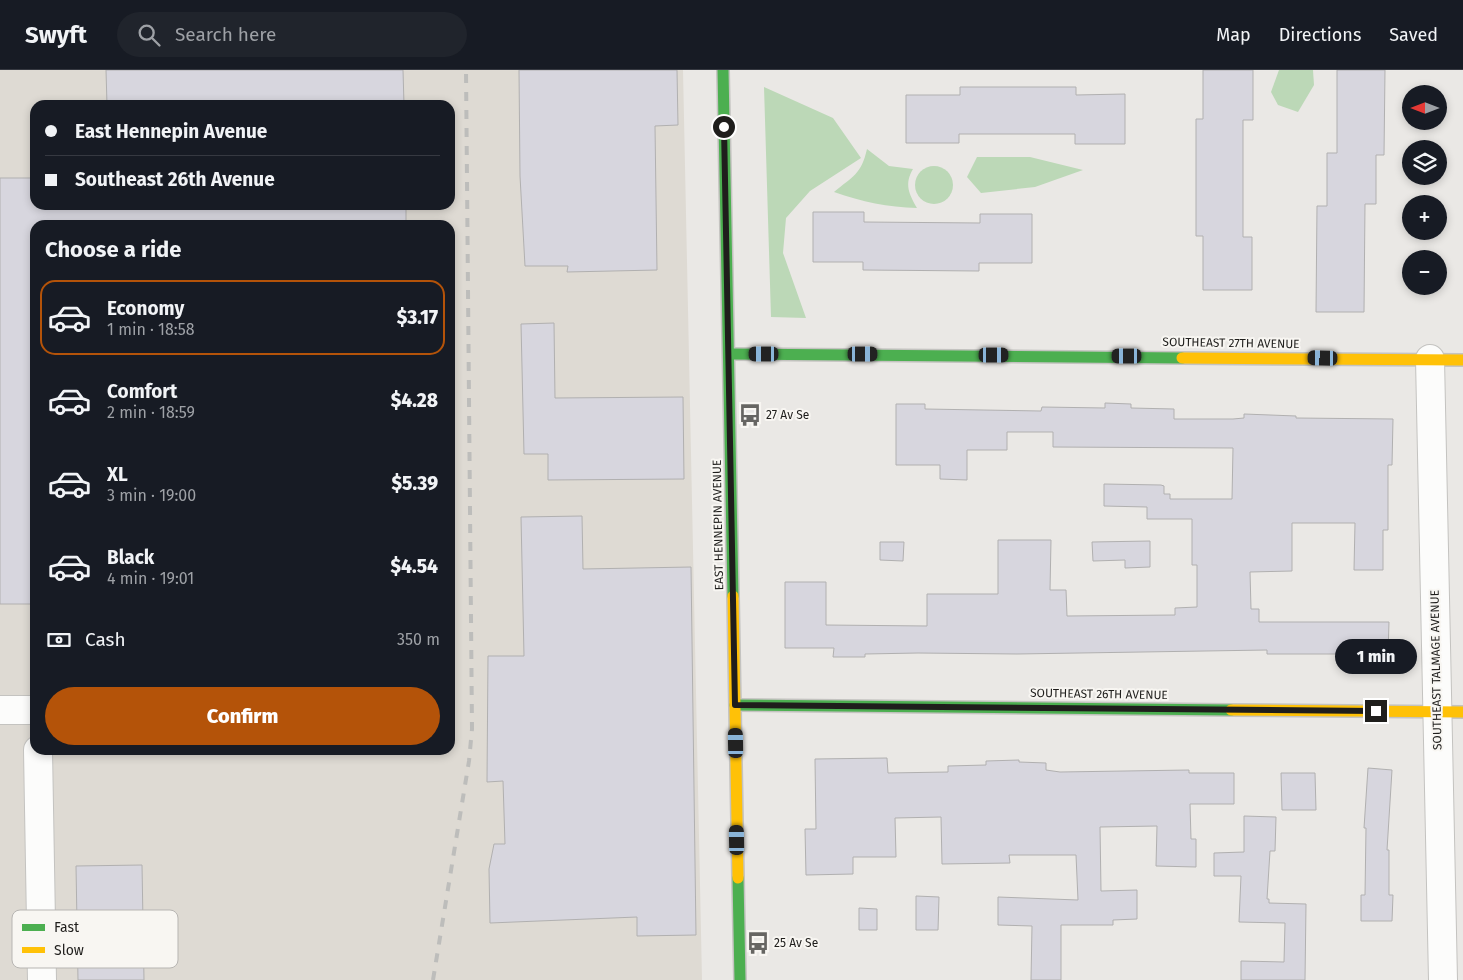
<!DOCTYPE html>
<meta charset="utf-8">
<style>
:root{--surface:#171b24;--page:#20242c;--text:#f1f3f6;--muted:#9ea1a6;--line:#363941;--accent:#b45309}
body{margin:0;font-family:"Fira Sans",sans-serif;background:var(--page);color:var(--text);height:100vh;display:flex;flex-direction:column;font-size:19px;white-space:nowrap}
*{box-sizing:border-box;margin:0}
p{font-size:16px;color:var(--muted)}
.icon{flex:none;width:28px;height:28px;fill:none;stroke:currentColor;stroke-width:2;stroke-linecap:round;stroke-linejoin:round}
.map{position:relative;flex:1;overflow:hidden}
.drawer{position:absolute;left:30px;top:150px;width:425px;height:535px;display:flex;flex-direction:column;background:var(--surface);border-radius:15px;box-shadow:0 2px 8px #0003}
.drawer>*{flex:none}
.guide{position:absolute;left:30px;top:30px;width:425px;height:110px;border-radius:15px;box-shadow:0 2px 8px #0003;display:grid;align-content:center;height:110px;padding:0 15px;background:var(--surface)}
.needle{width:32px;rotate:270deg}
.controls{position:absolute;left:1402px;top:15px;display:grid;gap:10px}
.controls a{display:grid;place-items:center;width:45px;height:45px;border-radius:50%;background:var(--surface);box-shadow:0 2px 8px #0003;font-size:25px}
.end{position:absolute;width:22px;height:22px;margin:-11px;border:6px solid #1f1e1c;background:#fff;box-shadow:0 0 0 2px #fff}
.from{border-radius:50%}
.bubble{position:absolute;height:35px;border-radius:18px;background:var(--surface);box-shadow:0 2px 8px #0003;font-size:16px;font-weight:800;line-height:35px;text-align:center}
.car{position:absolute;width:15px;height:30px;margin:-15px -8px;border-radius:6px;box-shadow:0 0 4px 1px #0007;background:linear-gradient(#222 24%,#8ab4d8 0 40%,#222 0 76%,#8ab4d8 0 86%,#222 0)}
.guide b{display:flex;align-items:center;gap:18px;height:48px;font-size:19px}
.guide b+b{border-top:1px solid var(--line)}
.guide i{width:12px;height:12px;background:var(--text)}
ul{padding:0;list-style:none}
li{display:flex;align-items:center;gap:15px;height:75px;margin:0 10px 8px;padding:0 5px;border:2px solid transparent;border-radius:15px}
li div{flex:1}
li b{display:block;font-size:19px}
li em{font-style:normal;font-weight:800}
li.on{border-color:var(--accent)}
li>.icon{width:45px;height:45px;stroke-width:1.5}
h2{padding:0 15px;font-size:22px;line-height:60px}
.pay{display:flex;align-items:center;gap:12px;height:55px;padding:0 15px;font-size:19px}
.pay p{margin-inline-start:auto}
.button{display:flex;gap:10px;margin-top:auto;padding:10px 15px}
.button a{flex:1;height:58px;border-radius:30px;background:var(--accent);color:#fff;font-size:20px;font-weight:800;line-height:58px;text-align:center}
header{display:flex;align-items:center;gap:30px;box-sizing:border-box;height:70px;padding:0 25px;background:var(--surface);border-bottom:1px solid var(--line)}
header strong{font-size:24px}
nav{display:flex;gap:28px;margin-inline-start:auto;font-size:18px}
.search{width:350px;height:45px;background:var(--page);display:flex;align-items:center;gap:12px;box-sizing:border-box;padding:0 18px;border-radius:28px;color:var(--muted);font-size:19px}
.map>svg:first-child{display:block}
.built{fill:#dedad3;fill-rule:evenodd}
.green{fill:#bcd8b7}
.building{fill:#d7d6de;stroke:#b1b0b0}
.lines{fill:none;stroke-linecap:round;stroke-linejoin:round}
.street-casing{stroke:#c4c3c0;stroke-width:30}
.fast-casing{stroke:#c4c3c0;stroke-width:14}
.slow-casing{stroke:#c4c3c0;stroke-width:14}
.street{stroke:#fcfcfb;stroke-width:28}
.fast{stroke:#4caf50;stroke-width:11}
.slow{stroke:#ffc107;stroke-width:11}
.rail{stroke:#bdbdbb;stroke-width:4;stroke-dasharray:9 9;stroke-linecap:butt}
.route{stroke:#1f1e1c;stroke-width:6}
.labels{text-anchor:middle;dominant-baseline:central;stroke-width:4;stroke-linejoin:round;paint-order:stroke}
.street-label{font-size:12px;fill:#1f1e1c;stroke:#f8f6f2}
.poi-label{font-size:12px;fill:#1f1e1c;stroke:#f8f6f2;text-anchor:start}
.key{fill:#f8f6f2;stroke:#b7b5b2;stroke-width:1}
.key-label{font-size:14px;fill:#1f1e1c}
</style>
<header>
<strong>Swyft</strong>
<div class="search"><svg class="icon" aria-label="search" viewBox="0 0 24 24"><circle cx="10" cy="10" r="6"/><path d="M15 15l6 6"/></svg>Search here</div>
<nav><a>Map</a><a>Directions</a><a>Saved</a></nav>
</header>
<div class="map">
<svg width="1463" height="910" viewBox="0 0 1463 910">
<rect width="100%" height="100%" fill="#eae8e5"/>
<path class="built" d="M0,0H683L702,910H0ZM35,35H450V135H35ZM35,155H450V680H35Z"/>
<g class="green">
<path d="M1279,0H1313L1314,15L1298,42L1278,35L1271,22Z"/>
<path d="M764,17L833,48L861,88L810,121L786,148L783,183L806,248L771,247Z"/>
<path d="M867,79L889,96L913,99C904,114 909,124 917,138C888,137 862,132 834,122C853,106 861,105 867,79Z"/>
<path d="M977,87H1030L1083,100L1035,117L981,123L967,107Z"/>
<circle cx="934" cy="115" r="19"/>
</g>
<g class="building">
<path d="M106,0H403L404,35H107Z"/>
<path d="M519,0H677L678,55L655,56L657,200L567,202L568,196H525L520,106Z"/>
<path d="M1203,0H1253V50H1243V167H1252V220H1203V166H1196V49H1203Z"/>
<path d="M1337,0H1385L1384,85H1376V134H1365L1364,242H1316L1317,136H1327V83H1337Z"/>
<path d="M960,17H1076V25L1125,24V74H1075V64H959V73H906V25H960Z"/>
<path d="M0,108H35V135H406V155H35V534H0Z"/>
<path d="M813,142H864V152L980,153V144H1032V193H979V201L863,200V192H813Z"/>
<path d="M554,253L555,328L683,327L684,409L548,410V384H524L521,254Z"/>
<path d="M1105,333L1131,334V338L1174,339V349H1233L1244,348V344L1296,346V348L1393,349L1392,395H1388V460H1383V500H1354L1355,453H1292V501L1250,502L1251,539H1259V552H1389L1388,584H1267V580L1017,584L918,583L865,584V587H833L834,578H785V512H826V555L927,556V524H998V470H1051L1050,520H1066L1067,546L1175,545V538L1197,537V495H1192V449H1147V437L1104,436V414L1161,415L1164,416V424H1170V429H1232L1233,378L1053,377V362H1007V380H967V410L940,409V395H896V334H925V339L1041,341L1042,337L1105,338Z"/>
<path d="M582,446L583,499L691,497L696,865L637,866V847L490,853L489,799L494,774H505L503,711L487,712L488,586H524L521,447Z"/>
<path d="M1150,471V497L1125,498V490L1093,491L1092,472Z"/>
<path d="M880,472H904L903,491L880,490Z"/>
<path d="M887,688L888,703L948,702V696L986,695V691L1019,690V692L1046,693V700L1060,702L1189,700V703H1234V734H1190L1191,769H1196V797L1156,796L1157,756L1100,757L1101,821L1137,820V849L1113,850V855H1061V910H1031L1032,856L998,855V827L1078,830L1076,785H1009L1010,793L942,794L941,747L895,748L896,787H853V804L806,805L805,759H816L815,689Z"/>
<path d="M1368,698L1392,700L1387,780H1389V825H1393L1392,851H1361V825H1365L1366,758H1364Z"/>
<path d="M1281,703H1315L1316,740H1282Z"/>
<path d="M1244,746L1276,747L1275,781H1270L1267,829H1269V833L1306,834L1305,910H1241V891L1284,892L1285,853L1239,852L1241,806H1214V783L1244,782Z"/>
<path d="M142,795L144,910H78L76,796Z"/>
<path d="M916,826L939,827L938,860H916Z"/>
<path d="M859,838L877,839V860H859Z"/>
</g>
<g class="lines">
<defs>
<g id="street">
<path d="M1430,289L1443,910"/>
<path d="M0,640H35"/>
<path d="M38,680L42,910"/>
</g>
<g id="fast">
<path d="M723,0L733,526"/>
<path d="M729,284L1182,288"/>
<path d="M735,635L1231,640"/>
<path d="M738,808L740,910"/>
</g>
<g id="slow">
<path d="M1182,288L1463,290"/>
<path d="M733,526L738,808"/>
<path d="M1231,640L1463,642"/>
</g>
</defs>
<use href="#street" class="street-casing"/>
<use href="#fast" class="fast-casing"/>
<use href="#slow" class="slow-casing"/>
<use href="#street" class="street"/>
<use href="#fast" class="fast"/>
<use href="#slow" class="slow"/>
<path class="rail" d="M433,910L469,691L472,659L466,0"/>
</g>
<g class="lines">
<path class="route" d="M724,57L735,635L1376,641"/>
</g>
<defs>
<symbol id="bus-bare" viewBox="-9 -9 18 18"><path d="M-5-6H5V4H4V6H2V4H-2V6H-4V4H-5ZM-3.5-4V0h7V-4ZM-3.5 1.2v1.5H-2V1.2ZM2 1.2v1.5H3.5V1.2Z" fill="#666562" stroke="#f8f6f2" stroke-width="2.5" paint-order="stroke"/></symbol>
</defs>
<g fill-rule="evenodd">
<use href="#bus-bare" x="734" y="329" width="32" height="32"/>
<use href="#bus-bare" x="742" y="857" width="32" height="32"/>
</g>
<g class="labels">
<g class="street-label">
<text transform="translate(1231 273) rotate(1)">SOUTHEAST 27TH AVENUE</text>
<text transform="translate(718 455) rotate(-91)">EAST HENNEPIN AVENUE</text>
<text transform="translate(1436 600) rotate(-91)">SOUTHEAST TALMAGE AVENUE</text>
<text transform="translate(1099 624) rotate(1)">SOUTHEAST 26TH AVENUE</text>
</g>
<g class="poi-label">
<text x="766" y="345">27 Av Se</text>
<text x="774" y="873">25 Av Se</text>
</g>
</g>
<rect x="12" y="840" width="166" height="58" rx="8" class="key"/>
<rect x="22" y="854" width="23" height="7" fill="#4caf50"/>
<rect x="22" y="877" width="23" height="6" fill="#ffc107"/>
<g class="key-label">
<text x="54" y="862">Fast</text>
<text x="54" y="885">Slow</text>
</g>
</svg>
<div class="controls">
<a><svg class="needle" viewBox="-14 -14 28 28"><path d="M0-13l5 13h-10z" fill="#e53935"/><path d="M0 13l5-13h-10z" fill="#9ea1a6"/></svg></a>
<a><svg class="icon" aria-label="layers" viewBox="0 0 24 24"><path d="M12 4l9 5-9 5-9-5zM3 14l9 5 9-5"/></svg></a>
<a>+</a>
<a>−</a>
</div>
<i class="end from" style="left:724px;top:57px"></i>
<i class="end" style="left:1376px;top:641px"></i>
<div class="bubble" style="left:1335px;top:569px;width:82px">1 min</div>
<i class="car" style="left:764px;top:284px;rotate:270deg"></i>
<i class="car" style="left:863px;top:284px;rotate:90deg"></i>
<i class="car" style="left:994px;top:285px;rotate:90deg"></i>
<i class="car" style="left:1127px;top:286px;rotate:270deg"></i>
<i class="car" style="left:1323px;top:288px;rotate:271deg"></i>
<i class="car" style="left:736px;top:673px;rotate:359deg"></i>
<i class="car" style="left:737px;top:770px;rotate:359deg"></i>
<div class="guide">
<b><i class="from"></i>East Hennepin Avenue</b>
<b><i></i>Southeast 26th Avenue</b>
</div>
<section class="drawer">
<h2>Choose a ride</h2>
<ul>
<li class="on"><svg class="icon" aria-label="car" viewBox="0 0 24 24"><path d="M5 17H2v-5l4-1 3-4h7l3 4 3 1v5h-3M9 17h6M6 11h13"/><circle cx="7" cy="17" r="2"/><circle cx="17" cy="17" r="2"/></svg><div><b>Economy</b><p>1 min · 18:58</p></div><em>$3.17</em></li>
<li><svg class="icon" aria-label="car" viewBox="0 0 24 24"><path d="M5 17H2v-5l4-1 3-4h7l3 4 3 1v5h-3M9 17h6M6 11h13"/><circle cx="7" cy="17" r="2"/><circle cx="17" cy="17" r="2"/></svg><div><b>Comfort</b><p>2 min · 18:59</p></div><em>$4.28</em></li>
<li><svg class="icon" aria-label="car" viewBox="0 0 24 24"><path d="M5 17H2v-5l4-1 3-4h7l3 4 3 1v5h-3M9 17h6M6 11h13"/><circle cx="7" cy="17" r="2"/><circle cx="17" cy="17" r="2"/></svg><div><b>XL</b><p>3 min · 19:00</p></div><em>$5.39</em></li>
<li><svg class="icon" aria-label="car" viewBox="0 0 24 24"><path d="M5 17H2v-5l4-1 3-4h7l3 4 3 1v5h-3M9 17h6M6 11h13"/><circle cx="7" cy="17" r="2"/><circle cx="17" cy="17" r="2"/></svg><div><b>Black</b><p>4 min · 19:01</p></div><em>$4.54</em></li>
</ul>
<div class="pay"><svg class="icon" aria-label="cash" viewBox="0 0 24 24"><path d="M3 7h18v10H3z"/><circle cx="12" cy="12" r="2"/></svg>Cash<p>350 m</p></div>
<div class="button"><a>Confirm</a></div>
</section>
</div>
